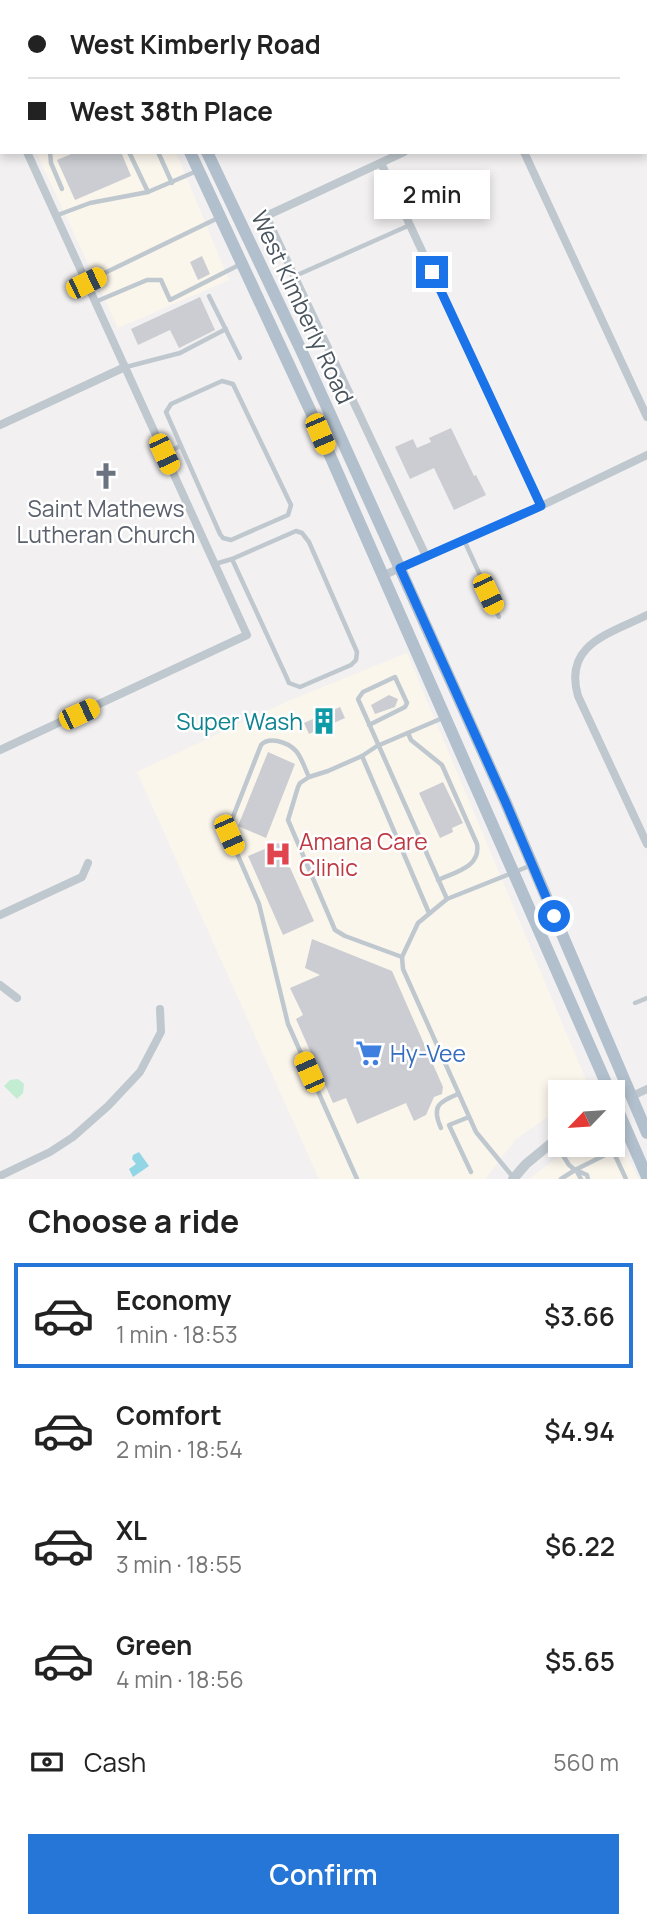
<!DOCTYPE html>
<meta charset="utf-8">
<style>
:root{--surface:#fff;--page:#f6f6f6;--text:#222;--muted:#767676;--line:#e0e0e0;--accent:#2676d7}
body{margin:0;font-family:Manrope,sans-serif;background:var(--page);color:var(--text);height:100vh;display:flex;flex-direction:column;font-size:26px;white-space:nowrap}
*{box-sizing:border-box;margin:0}
p{font-size:23px;color:var(--muted)}
.icon{flex:none;width:38px;height:38px;fill:none;stroke:currentColor;stroke-width:2;stroke-linecap:round;stroke-linejoin:round}
.map{position:relative;height:1179px;overflow:hidden}
.drawer{display:flex;flex-direction:column;background:var(--surface);flex:1}
.drawer>*{flex:none}
.banner{position:absolute;left:0px;top:0px;width:648px;height:154px;box-shadow:0 4px 10px #0003;display:grid;align-content:center;height:154px;padding:0 28px;background:var(--surface)}
.needle{width:46px;rotate:245deg}
.fabs{position:absolute;left:548px;top:1080px;display:grid;gap:14px}
.fabs a{display:grid;place-items:center;width:77px;height:77px;border-radius:0px;background:var(--surface);box-shadow:0 4px 10px #0003;font-size:35px}
.end{position:absolute;width:32px;height:32px;margin:-16px;border:9px solid #1a73e8;background:#fff;box-shadow:0 0 0 4px #fff}
.from{border-radius:50%}
.bubble{position:absolute;height:49px;border-radius:0px;background:var(--surface);box-shadow:0 4px 10px #0003;font-size:23px;font-weight:600;line-height:49px;text-align:center}
.car{position:absolute;width:21px;height:42px;margin:-21px -10px;border-radius:9px;box-shadow:0 0 5px 2px #0007;background:linear-gradient(#f5c518 24%,#345 0 40%,#f5c518 0 76%,#345 0 86%,#f5c518 0)}
.banner b{display:flex;align-items:center;gap:24px;height:66px;font-size:26px}
.banner b+b{border-top:2px solid var(--line)}
.banner i{width:18px;height:18px;background:var(--text)}
ul{padding:0;list-style:none}
li{display:flex;align-items:center;gap:21px;height:105px;margin:0 14px 10px;padding:0 14px;border:4px solid transparent;border-radius:0px}
li div{flex:1}
li b{display:block;font-size:26px}
li em{font-style:normal;font-weight:600}
li.on{border-color:var(--accent)}
li>.icon{width:63px;height:63px;stroke-width:1.5}
h2{padding:0 28px;font-size:32px;line-height:84px}
.pay{display:flex;align-items:center;gap:18px;height:77px;padding:0 28px;font-size:26px}
.pay p{margin-inline-start:auto}
.button{display:flex;gap:14px;margin-top:auto;padding:14px 28px}
.button a{flex:1;height:80px;border-radius:0px;background:var(--accent);color:#fff;font-size:28px;font-weight:600;line-height:80px;text-align:center}
.map>svg:first-child{display:block}
.commercial{fill:#fbf6ec}
.green{fill:#c2edd2}
.water{fill:#92d6e6}
.building{fill:#cbcdd2}
.lines{fill:none;stroke-linecap:round;stroke-linejoin:round}
.service{stroke:#bfc8ce;stroke-width:4.5}
.minor{stroke:#bfc8ce;stroke-width:8}
.tertiary{stroke:#bfc8ce;stroke-width:10}
.secondary{stroke:#bfc9d2;stroke-width:12}
.primary{stroke:#b2c0cd;stroke-width:12}
.route{stroke:#1a73e8;stroke-width:9}
.labels{text-anchor:middle;dominant-baseline:central;stroke-width:5;stroke-linejoin:round;paint-order:stroke}
.street-label{font-size:23px;fill:#49545d;stroke:#fff}
.worship-label{font-size:23px;fill:#5b616d;stroke:#fff}
.culture-label{font-size:23px;fill:#0d838f;stroke:#fff;text-anchor:end}
.health-label{font-size:23px;fill:#be3a42;stroke:#fff;text-anchor:start}
.shop-label{font-size:23px;fill:#366cbe;stroke:#fff;text-anchor:start}
</style>
<div class="map">
<svg width="647" height="1179" viewBox="0 0 647 1179">
<rect width="100%" height="100%" fill="#f2f0f0"/>
<g class="commercial">
<path d="M0,0L109,2H2L0,110Z"/>
<path d="M36,152H176L229,280L118,328Z"/>
<path d="M407,653L589,1087L583,1092H560V1108L515,1140L485,1179H319L137,772L288,701Z"/>
<path d="M613,1131L639,1179H529L574,1145L612,1144Z"/>
</g>
<path class="green" d="M18,1079L24,1084L23,1093L17,1099L4,1086L10,1080Z"/>
<path class="water" d="M139,1152L149,1166L133,1177L129,1169L136,1164L132,1159L133,1155Z"/>
<g class="building">
<path d="M76,152H121L131,176L75,200L57,160Z"/>
<path d="M202,256L210,274L198,280L190,262Z"/>
<path d="M200,297L215,330L179,348L170,330L138,345L131,329Z"/>
<path d="M451,428L474,476L476,475L486,495L454,510L434,468L410,479L395,447L413,439L417,448L431,442L429,438Z"/>
<path d="M389,695L398,699L395,707L375,714L371,705Z"/>
<path d="M340,707L345,718L309,734L304,723Z"/>
<path d="M268,752L295,764L266,838L238,826Z"/>
<path d="M443,782L463,823L452,828L453,832L440,838L419,793Z"/>
<path d="M279,843L314,921L283,935L248,856Z"/>
<path d="M312,939L392,971L443,1087L442,1094L434,1097L426,1115L414,1121L406,1103L357,1124L346,1098L333,1103L296,1019L303,1015L290,988L320,975L305,968Z"/>
</g>
<g class="lines">
<g class="service">
<path d="M14,2V0"/>
<path d="M0,42L2,37"/>
<path d="M0,94L2,97"/>
<path d="M50,152L51,163L62,189"/>
<path d="M129,152L148,192"/>
<path d="M158,152L172,183"/>
<path d="M55,216L90,203L148,192L197,171"/>
<path d="M295,276L410,225"/>
<path d="M86,282L220,217"/>
<path d="M209,296L240,358"/>
<path d="M95,302L147,280H161L170,300L239,265"/>
<path d="M126,367L180,353L226,329"/>
<path d="M222,381L233,384L291,505L288,515L231,540L223,538L220,534L166,412L171,404Z"/>
<path d="M165,454L180,446"/>
<path d="M296,531L302,533L309,542L357,652L356,660L351,665L300,687L289,683L286,676L232,559Z"/>
<path d="M464,540L499,617"/>
<path d="M215,564L232,559"/>
<path d="M445,717L377,746L362,756L328,771L309,777L300,783L298,787L288,820L335,930L345,936L402,957L403,969L476,1132L513,1177"/>
<path d="M369,725L405,707L407,703L395,677L363,692L358,699L447,899"/>
<path d="M408,733L411,740L442,765L477,844C481,867 455,872 438,880"/>
<path d="M362,756L429,913"/>
<path d="M309,777C305,769 302,758 296,751C288,742 269,736 261,745L229,827V835L259,904L288,1024L357,1179"/>
<path d="M402,957L418,923L447,899L532,865"/>
<path d="M635,1003L647,998"/>
<path d="M469,1117L449,1125L471,1172"/>
<path d="M441,1128C431,1106 439,1102 458,1094"/>
<path d="M554,1141L569,1165L575,1170L613,1151L626,1179"/>
<path d="M576,1170L587,1175L588,1179"/>
<path d="M576,1170L581,1179"/>
<path d="M561,1179L575,1170"/>
</g>
<g class="minor">
<path d="M450,0L451,2"/>
<path d="M607,0L608,2"/>
<path d="M646,42H647"/>
<path d="M646,83L647,85"/>
<path d="M404,152L266,216L426,556"/>
<path d="M524,152L647,417"/>
<path d="M381,163L541,506"/>
<path d="M0,425L125,367"/>
<path d="M382,576L541,506L647,455"/>
<path d="M647,615C609,634 563,644 578,696L647,844"/>
<path d="M0,750L247,635L27,152"/>
<path d="M0,915L82,877L88,863"/>
<path d="M0,985L17,998"/>
<path d="M630,1097L647,1089"/>
<path d="M0,1176L50,1152L73,1137L108,1106L140,1072L161,1032L160,1009"/>
</g>
<path class="tertiary" d="M513,1179L526,1164L560,1136"/>
<g class="secondary">
<path d="M262,2L266,0"/>
<path d="M0,120L2,119"/>
</g>
<g class="primary">
<path d="M114,0L115,2"/>
<path d="M134,0V2"/>
<path d="M190,152L310,410L610,1092"/>
<path d="M207,152L302,352L506,803L647,1133"/>
<path d="M612,1097L647,1177"/>
</g>
</g>
<g class="lines">
<path class="route" d="M432,272L541,506L400,568L506,803L554,916"/>
</g>
<defs>
<symbol id="church-bare" viewBox="-9 -9 18 18"><path d="M-1.2-6h2.4v3.5h3.3v2.4h-3.3V6h-2.4V-.1h-3.3v-2.4h3.3Z" fill="#6b7280" stroke="#fff" stroke-width="2.5" paint-order="stroke"/></symbol>
<symbol id="building-bare" viewBox="-9 -9 18 18"><path d="M-4-6H4V6H1V3H-1V6H-4ZM-2.5-4.3h1.7v1.8h-1.7ZM.8-4.3h1.7v1.8H.8ZM-2.5-1h1.7V.8h-1.7ZM.8-1h1.7V.8H.8Z" fill="#0f9aa8" stroke="#fff" stroke-width="2.5" paint-order="stroke"/></symbol>
<symbol id="hospital-bare" viewBox="-9 -9 18 18"><path d="M-5-5h3v3.5h4V-5h3V5h-3V1.5h-4V5h-3Z" fill="#e0444e" stroke="#fff" stroke-width="2.5" paint-order="stroke"/></symbol>
<symbol id="supermarket-bare" viewBox="-9 -9 18 18"><path d="M-6-5.5h2.5l.6 2H6L4.5 2H-2.5L-4.4-4H-6ZM-1.5 3.2a1.3 1.3 0 1 0 .1 0ZM3 3.2a1.3 1.3 0 1 0 .1 0Z" fill="#3f7fe0" stroke="#fff" stroke-width="2.5" paint-order="stroke"/></symbol>
</defs>
<g fill-rule="evenodd">
<use href="#church-bare" x="87" y="457" width="38" height="38"/>
<use href="#building-bare" x="305" y="702" width="38" height="38"/>
<use href="#hospital-bare" x="259" y="835" width="38" height="38"/>
<use href="#supermarket-bare" x="350" y="1034" width="38" height="38"/>
</g>
<g class="labels">
<g class="street-label">
<text transform="translate(303 307) rotate(65)">West Kimberly Road</text>
</g>
<g class="worship-label">
<text x="106" y="508">Saint Mathews<tspan x="106" dy="26">Lutheran Church</tspan></text>
</g>
<g class="culture-label">
<text x="303" y="721">Super Wash</text>
</g>
<g class="health-label">
<text x="299" y="841">Amana Care<tspan x="299" dy="26">Clinic</tspan></text>
</g>
<g class="shop-label">
<text x="390" y="1053">Hy-Vee</text>
</g>
</g>
</svg>
<div class="fabs">
<a><svg class="needle" viewBox="-14 -14 28 28"><path d="M0-13l5 13h-10z" fill="#e53935"/><path d="M0 13l5-13h-10z" fill="#767676"/></svg></a>
</div>
<i class="end from" style="left:554px;top:916px"></i>
<i class="end" style="left:432px;top:272px"></i>
<div class="bubble" style="left:374px;top:170px;width:116px">2 min</div>
<i class="car" style="left:86px;top:283px;rotate:64deg"></i>
<i class="car" style="left:320px;top:434px;rotate:157deg"></i>
<i class="car" style="left:164px;top:454px;rotate:155deg"></i>
<i class="car" style="left:488px;top:594px;rotate:155deg"></i>
<i class="car" style="left:79px;top:714px;rotate:65deg"></i>
<i class="car" style="left:229px;top:835px;rotate:156deg"></i>
<i class="car" style="left:309px;top:1072px;rotate:336deg"></i>
<div class="banner">
<b><i class="from"></i>West Kimberly Road</b>
<b><i></i>West 38th Place</b>
</div>
</div>
<section class="drawer">
<h2>Choose a ride</h2>
<ul>
<li class="on"><svg class="icon" aria-label="car" viewBox="0 0 24 24"><path d="M5 17H2v-5l4-1 3-4h7l3 4 3 1v5h-3M9 17h6M6 11h13"/><circle cx="7" cy="17" r="2"/><circle cx="17" cy="17" r="2"/></svg><div><b>Economy</b><p>1 min · 18:53</p></div><em>$3.66</em></li>
<li><svg class="icon" aria-label="car" viewBox="0 0 24 24"><path d="M5 17H2v-5l4-1 3-4h7l3 4 3 1v5h-3M9 17h6M6 11h13"/><circle cx="7" cy="17" r="2"/><circle cx="17" cy="17" r="2"/></svg><div><b>Comfort</b><p>2 min · 18:54</p></div><em>$4.94</em></li>
<li><svg class="icon" aria-label="car" viewBox="0 0 24 24"><path d="M5 17H2v-5l4-1 3-4h7l3 4 3 1v5h-3M9 17h6M6 11h13"/><circle cx="7" cy="17" r="2"/><circle cx="17" cy="17" r="2"/></svg><div><b>XL</b><p>3 min · 18:55</p></div><em>$6.22</em></li>
<li><svg class="icon" aria-label="car" viewBox="0 0 24 24"><path d="M5 17H2v-5l4-1 3-4h7l3 4 3 1v5h-3M9 17h6M6 11h13"/><circle cx="7" cy="17" r="2"/><circle cx="17" cy="17" r="2"/></svg><div><b>Green</b><p>4 min · 18:56</p></div><em>$5.65</em></li>
</ul>
<div class="pay"><svg class="icon" aria-label="cash" viewBox="0 0 24 24"><path d="M3 7h18v10H3z"/><circle cx="12" cy="12" r="2"/></svg>Cash<p>560 m</p></div>
<div class="button"><a>Confirm</a></div>
</section>
